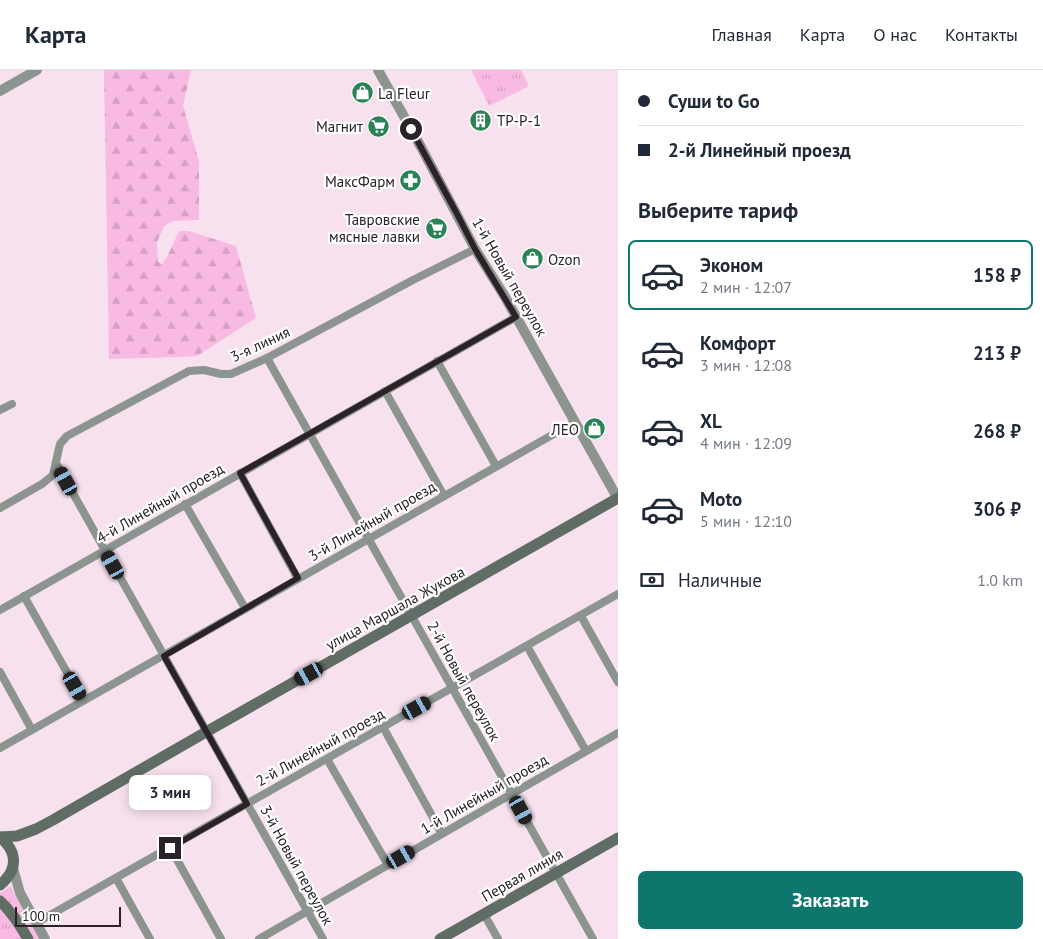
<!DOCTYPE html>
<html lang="ru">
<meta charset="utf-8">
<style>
:root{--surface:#fff;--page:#f2f2f3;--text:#1f2937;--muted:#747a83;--line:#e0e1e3;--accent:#0f766e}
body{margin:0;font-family:"PT Sans",sans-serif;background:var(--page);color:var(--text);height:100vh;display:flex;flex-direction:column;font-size:19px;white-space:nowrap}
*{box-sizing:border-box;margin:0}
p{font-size:16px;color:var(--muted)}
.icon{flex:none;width:28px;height:28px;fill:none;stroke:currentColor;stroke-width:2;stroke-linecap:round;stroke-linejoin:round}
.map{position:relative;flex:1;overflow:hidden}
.sheet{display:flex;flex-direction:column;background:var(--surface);width:425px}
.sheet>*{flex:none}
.hud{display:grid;align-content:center;height:110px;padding:0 20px;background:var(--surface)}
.scale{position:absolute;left:15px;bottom:12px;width:106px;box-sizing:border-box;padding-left:5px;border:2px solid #2a2227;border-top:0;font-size:14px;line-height:18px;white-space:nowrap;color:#2a2227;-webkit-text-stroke:4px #fff;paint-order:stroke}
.end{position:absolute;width:22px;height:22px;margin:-11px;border:6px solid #2a2227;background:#fff;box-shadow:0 0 0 2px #fff}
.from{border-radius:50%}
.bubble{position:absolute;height:35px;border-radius:8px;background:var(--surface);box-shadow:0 2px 12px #0003;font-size:16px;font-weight:800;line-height:35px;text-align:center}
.car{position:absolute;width:15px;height:30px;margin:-15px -8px;border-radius:6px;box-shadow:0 0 4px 1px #0007;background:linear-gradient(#222 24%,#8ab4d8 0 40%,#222 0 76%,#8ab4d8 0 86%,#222 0)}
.hud b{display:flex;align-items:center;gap:18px;height:48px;font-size:19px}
.hud b+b{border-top:1px solid var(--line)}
.hud i{width:12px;height:12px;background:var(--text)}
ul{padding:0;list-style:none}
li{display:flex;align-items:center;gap:15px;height:70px;margin:0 10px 8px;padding:0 10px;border:2px solid transparent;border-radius:8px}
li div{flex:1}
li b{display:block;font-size:19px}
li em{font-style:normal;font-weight:800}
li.current{border-color:var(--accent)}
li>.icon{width:45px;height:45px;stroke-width:1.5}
h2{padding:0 20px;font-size:22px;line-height:60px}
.pay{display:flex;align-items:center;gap:12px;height:55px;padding:0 20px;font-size:19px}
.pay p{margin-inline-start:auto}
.action{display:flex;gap:10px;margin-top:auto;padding:10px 20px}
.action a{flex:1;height:58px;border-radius:8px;background:var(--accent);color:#fff;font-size:20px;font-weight:800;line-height:58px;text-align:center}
header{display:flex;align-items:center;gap:30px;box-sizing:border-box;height:70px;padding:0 25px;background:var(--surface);border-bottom:1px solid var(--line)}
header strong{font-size:24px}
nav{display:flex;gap:28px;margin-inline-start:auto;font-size:18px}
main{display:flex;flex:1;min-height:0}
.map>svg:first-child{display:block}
.grass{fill:url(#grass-tufts)}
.forest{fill:url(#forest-firs)}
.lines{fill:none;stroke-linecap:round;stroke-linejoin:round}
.minor{stroke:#8b948f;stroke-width:8}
.tertiary{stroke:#8b948f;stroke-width:10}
.secondary{stroke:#606d64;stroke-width:11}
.route{stroke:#2a2227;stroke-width:6}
.labels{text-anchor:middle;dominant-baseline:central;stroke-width:4.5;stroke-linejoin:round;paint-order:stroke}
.poi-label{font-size:15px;fill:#2a2227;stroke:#fff;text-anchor:end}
.street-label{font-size:15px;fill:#2a2227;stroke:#fff}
</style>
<header>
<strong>Карта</strong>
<nav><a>Главная</a><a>Карта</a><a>О нас</a><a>Контакты</a></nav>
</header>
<main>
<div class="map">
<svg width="618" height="869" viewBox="0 0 618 869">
<defs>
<pattern id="grass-tufts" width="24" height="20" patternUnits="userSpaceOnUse" patternTransform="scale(1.25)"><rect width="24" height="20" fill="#f8bae2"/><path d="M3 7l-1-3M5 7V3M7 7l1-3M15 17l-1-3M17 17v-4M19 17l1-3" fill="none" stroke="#d5a0c2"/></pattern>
<pattern id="forest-firs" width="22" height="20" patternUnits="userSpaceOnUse" patternTransform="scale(1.25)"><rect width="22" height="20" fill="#f8bae2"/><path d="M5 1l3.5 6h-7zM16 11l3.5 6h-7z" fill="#d5a0c2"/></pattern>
</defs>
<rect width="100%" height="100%" fill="#f7e1ee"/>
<g class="grass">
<path d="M471,0H521L529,16L489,36Z"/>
<path d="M11,816L16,827L40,869H33L0,827V823Z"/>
<path d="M0,831L28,869H0Z"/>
</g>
<path class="forest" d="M104,0H191L183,36L199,91V150L173,151L164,156L157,172L158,192L162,194L167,187L179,161H189L236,176L256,248L197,286L182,287L109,289Z"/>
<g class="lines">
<g class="minor">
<path d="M267,288L593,869"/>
<path d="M437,291L496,396"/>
<path d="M385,321L444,426"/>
<path d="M0,340L12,334"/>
<path d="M56,393L323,869"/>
<path d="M240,403L298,509"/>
<path d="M185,434L245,538"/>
<path d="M0,438L42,414L53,405L60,374L67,366L189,301L204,300L221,304H231L267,288L413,210L475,179"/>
<path d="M24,526L83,631"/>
<path d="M0,540L516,247"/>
<path d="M581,546L618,612"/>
<path d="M527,576L586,681"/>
<path d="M0,602L32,660"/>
<path d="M383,657L442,764"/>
<path d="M0,678L575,352"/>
<path d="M327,689L388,795"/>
<path d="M170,777L221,869"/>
<path d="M116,808L150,869"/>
<path d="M484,844L498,869"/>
<path d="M36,853L618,524"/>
<path d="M259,869L618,663"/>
</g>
<g class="tertiary">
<path d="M378,0L421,77L475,179L505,227L618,429"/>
<path d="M0,21L37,0"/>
<path d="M13,798L20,823L45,869"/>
</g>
<g class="secondary">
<path d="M0,767L17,766L36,759L53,750L206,662L618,428"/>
<path d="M0,767C18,782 18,800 0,815"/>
<path d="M0,831C12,842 20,855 28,869"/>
<path d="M440,869L618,768"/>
</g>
</g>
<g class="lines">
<path class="route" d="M170,778L247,734L164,586L298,508L240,403L516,247L475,179L456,142L411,59"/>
</g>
<defs>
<symbol id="shop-disc" viewBox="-11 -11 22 22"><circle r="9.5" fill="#2b8256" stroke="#fff"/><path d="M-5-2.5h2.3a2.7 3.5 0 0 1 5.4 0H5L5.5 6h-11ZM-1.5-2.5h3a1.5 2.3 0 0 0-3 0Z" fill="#fff"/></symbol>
<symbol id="building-disc" viewBox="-11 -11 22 22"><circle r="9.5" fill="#2b8256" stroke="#fff"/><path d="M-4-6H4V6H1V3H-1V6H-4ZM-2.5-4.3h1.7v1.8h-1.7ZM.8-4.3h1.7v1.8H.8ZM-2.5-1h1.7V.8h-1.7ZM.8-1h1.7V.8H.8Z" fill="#fff"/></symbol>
<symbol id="supermarket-disc" viewBox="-11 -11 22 22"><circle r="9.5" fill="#2b8256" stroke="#fff"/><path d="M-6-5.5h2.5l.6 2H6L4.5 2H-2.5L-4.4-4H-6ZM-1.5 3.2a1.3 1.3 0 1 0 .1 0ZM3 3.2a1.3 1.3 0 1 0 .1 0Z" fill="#fff"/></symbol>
<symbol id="pharmacy-disc" viewBox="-11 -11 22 22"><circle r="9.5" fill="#2b8256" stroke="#fff"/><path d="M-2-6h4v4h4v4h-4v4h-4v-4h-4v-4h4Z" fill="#fff"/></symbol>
</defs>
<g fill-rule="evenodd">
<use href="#shop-disc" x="350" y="10" width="25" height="25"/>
<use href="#building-disc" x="468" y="38" width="25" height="25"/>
<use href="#supermarket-disc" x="366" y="44" width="25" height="25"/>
<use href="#pharmacy-disc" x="398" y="98" width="25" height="25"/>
<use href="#supermarket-disc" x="424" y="146" width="25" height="25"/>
<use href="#shop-disc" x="520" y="176" width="25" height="25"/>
<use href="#shop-disc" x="582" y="346" width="25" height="25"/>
</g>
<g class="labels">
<g class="poi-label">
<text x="378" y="23" text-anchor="start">La Fleur</text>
<text x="497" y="50" text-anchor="start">ТР-Р-1</text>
<text x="363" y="56">Магнит</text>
<text x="395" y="111">МаксФарм</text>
<text x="420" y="149">Тавровские<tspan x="420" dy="17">мясные лавки</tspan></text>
<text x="548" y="189" text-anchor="start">Ozon</text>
<text x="579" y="359">ЛЕО</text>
</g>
<g class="street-label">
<text transform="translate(510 207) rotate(60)">1-й Новый переулок</text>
<text transform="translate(260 274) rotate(-25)">3-я линия</text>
<text transform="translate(160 433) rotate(-30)">4-й Линейный проезд</text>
<text transform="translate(372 451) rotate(-30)">3-й Линейный проезд</text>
<text transform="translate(395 538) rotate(-29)">улица Маршала Жукова</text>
<text transform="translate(464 611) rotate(61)">2-й Новый переулок</text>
<text transform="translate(320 677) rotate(-29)">2-й Линейный проезд</text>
<text transform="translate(484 724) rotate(-30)">1-й Линейный проезд</text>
<text transform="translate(297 795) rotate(61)">3-й Новый переулок</text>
<text transform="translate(522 805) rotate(-30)">Первая линия</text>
</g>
</g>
</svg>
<div class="scale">100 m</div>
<i class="end from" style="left:411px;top:59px"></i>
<i class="end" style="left:170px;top:778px"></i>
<div class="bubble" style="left:129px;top:705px;width:82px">3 мин</div>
<i class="car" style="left:66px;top:411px;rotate:331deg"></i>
<i class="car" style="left:113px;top:495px;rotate:331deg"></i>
<i class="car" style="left:309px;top:604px;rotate:241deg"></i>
<i class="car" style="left:75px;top:616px;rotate:150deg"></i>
<i class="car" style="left:417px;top:638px;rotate:61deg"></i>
<i class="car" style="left:521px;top:740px;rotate:151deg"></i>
<i class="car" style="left:401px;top:787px;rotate:60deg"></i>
</div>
<section class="sheet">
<div class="hud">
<b><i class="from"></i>Суши to Go</b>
<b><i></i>2-й Линейный проезд</b>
</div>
<h2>Выберите тариф</h2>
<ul>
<li class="current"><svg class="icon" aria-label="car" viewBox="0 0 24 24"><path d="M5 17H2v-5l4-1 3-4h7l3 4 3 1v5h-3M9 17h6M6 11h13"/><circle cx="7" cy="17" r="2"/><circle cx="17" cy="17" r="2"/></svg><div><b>Эконом</b><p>2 мин · 12:07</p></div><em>158 ₽</em></li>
<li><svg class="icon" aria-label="car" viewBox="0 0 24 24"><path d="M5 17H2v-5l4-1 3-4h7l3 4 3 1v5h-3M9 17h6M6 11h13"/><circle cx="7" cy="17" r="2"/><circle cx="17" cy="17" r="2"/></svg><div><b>Комфорт</b><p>3 мин · 12:08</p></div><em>213 ₽</em></li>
<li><svg class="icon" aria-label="car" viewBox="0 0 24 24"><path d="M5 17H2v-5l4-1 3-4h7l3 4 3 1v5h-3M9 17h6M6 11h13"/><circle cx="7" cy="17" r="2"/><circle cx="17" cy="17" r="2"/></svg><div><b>XL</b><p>4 мин · 12:09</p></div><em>268 ₽</em></li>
<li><svg class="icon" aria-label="car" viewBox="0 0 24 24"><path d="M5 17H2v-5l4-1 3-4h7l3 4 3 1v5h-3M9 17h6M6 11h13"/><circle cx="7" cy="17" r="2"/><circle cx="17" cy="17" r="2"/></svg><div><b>Moto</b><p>5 мин · 12:10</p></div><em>306 ₽</em></li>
</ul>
<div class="pay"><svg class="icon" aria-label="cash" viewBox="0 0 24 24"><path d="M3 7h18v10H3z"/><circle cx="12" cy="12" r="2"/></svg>Наличные<p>1.0 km</p></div>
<div class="action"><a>Заказать</a></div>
</section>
</main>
